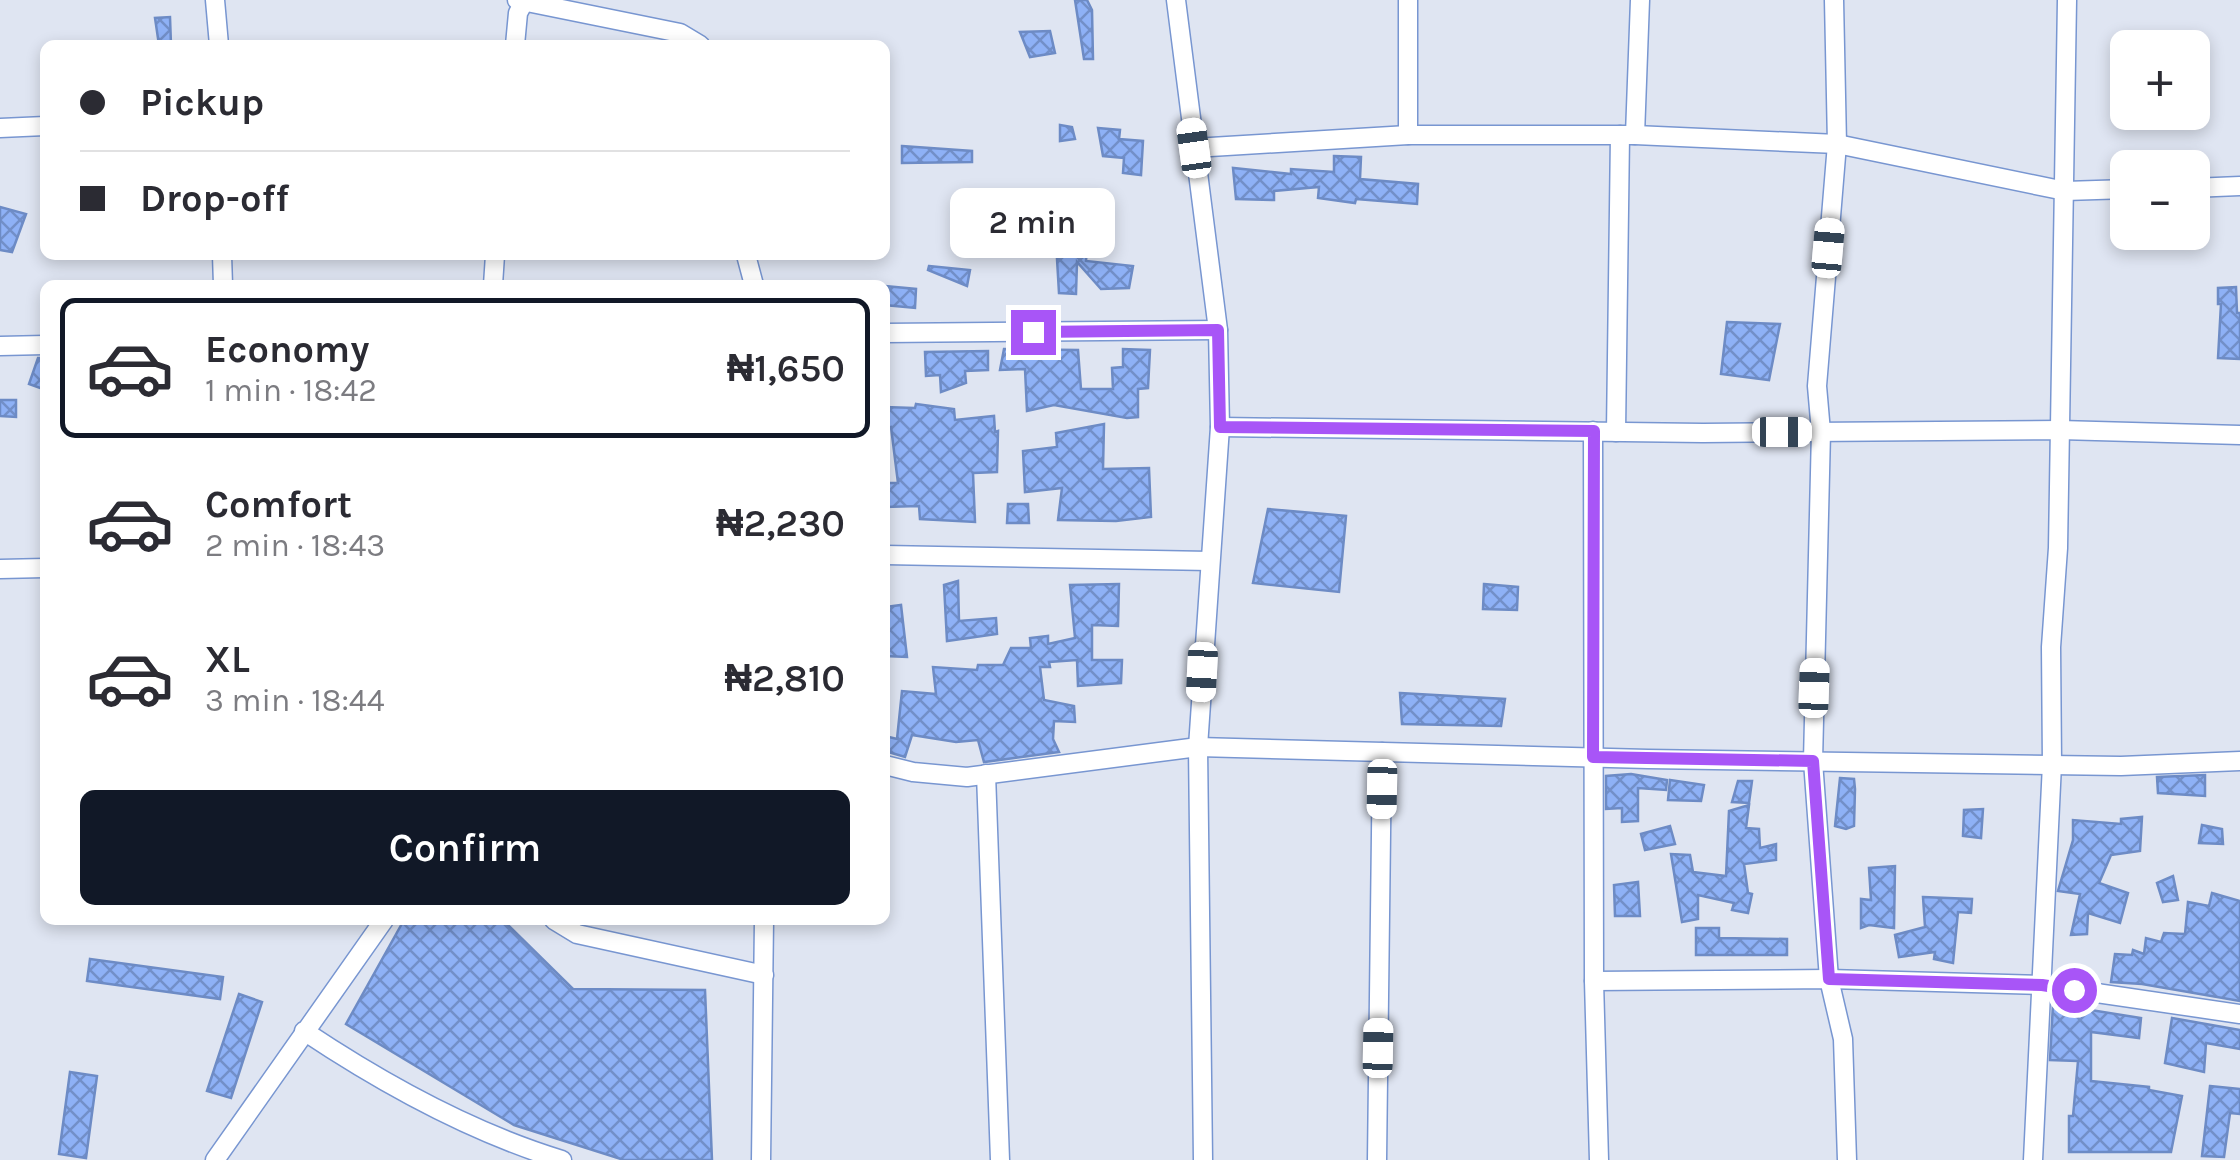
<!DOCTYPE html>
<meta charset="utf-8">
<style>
:root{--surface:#fff;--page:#f7f7f7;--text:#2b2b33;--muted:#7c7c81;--line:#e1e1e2;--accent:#111827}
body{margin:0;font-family:Karla,sans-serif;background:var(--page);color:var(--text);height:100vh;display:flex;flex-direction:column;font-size:38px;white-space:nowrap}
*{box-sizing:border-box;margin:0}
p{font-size:32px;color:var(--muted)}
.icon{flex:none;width:55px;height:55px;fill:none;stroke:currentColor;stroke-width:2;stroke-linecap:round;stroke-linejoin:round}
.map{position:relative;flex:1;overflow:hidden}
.sheet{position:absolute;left:40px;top:280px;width:850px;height:645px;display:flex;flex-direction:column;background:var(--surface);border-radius:15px;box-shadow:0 5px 15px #0003}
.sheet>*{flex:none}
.banner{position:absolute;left:40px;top:40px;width:850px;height:220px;border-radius:15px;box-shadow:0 5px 15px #0003;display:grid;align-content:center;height:220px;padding:0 40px;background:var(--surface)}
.controls{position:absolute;left:2110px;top:30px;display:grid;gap:20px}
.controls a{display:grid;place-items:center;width:100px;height:100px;border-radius:15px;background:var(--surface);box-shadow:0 5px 15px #0003;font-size:50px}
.end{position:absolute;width:45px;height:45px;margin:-22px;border:12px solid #a855f7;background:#fff;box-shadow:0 0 0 5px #fff}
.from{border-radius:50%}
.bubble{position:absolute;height:70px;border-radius:15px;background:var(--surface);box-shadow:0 5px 15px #0003;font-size:32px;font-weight:600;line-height:70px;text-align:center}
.car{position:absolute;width:30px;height:60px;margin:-30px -15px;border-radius:12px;box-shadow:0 0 8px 2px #0007;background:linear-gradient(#fff 24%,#345 0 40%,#fff 0 76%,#345 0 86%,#fff 0)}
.banner b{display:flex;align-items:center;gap:35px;height:95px;font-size:38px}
.banner b+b{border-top:2px solid var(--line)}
.banner i{width:25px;height:25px;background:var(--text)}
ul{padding:18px 0 0;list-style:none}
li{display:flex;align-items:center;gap:30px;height:140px;margin:0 20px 15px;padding:0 20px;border:5px solid transparent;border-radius:15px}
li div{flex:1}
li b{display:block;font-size:38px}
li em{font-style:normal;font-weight:600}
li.active{border-color:var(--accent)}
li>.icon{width:90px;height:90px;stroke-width:1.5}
.button{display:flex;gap:20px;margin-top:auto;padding:20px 40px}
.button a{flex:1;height:115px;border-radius:15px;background:var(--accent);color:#fff;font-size:40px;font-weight:600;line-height:115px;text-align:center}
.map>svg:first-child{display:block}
.building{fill:url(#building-cross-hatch);stroke:#6d8bc5;stroke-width:2.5}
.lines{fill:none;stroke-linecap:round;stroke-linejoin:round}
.minor-casing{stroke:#7896d1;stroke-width:21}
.minor{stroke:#fff;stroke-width:18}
.route{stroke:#a855f7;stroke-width:12}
</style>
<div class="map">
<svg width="2240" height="1160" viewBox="0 0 2240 1160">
<defs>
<pattern id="building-cross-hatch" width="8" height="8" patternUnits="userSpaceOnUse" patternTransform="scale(2.5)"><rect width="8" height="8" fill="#8eb1f6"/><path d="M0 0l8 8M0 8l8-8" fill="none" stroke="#728fc8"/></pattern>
</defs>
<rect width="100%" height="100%" fill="#dfe5f2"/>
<g class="building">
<path d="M1075,0H1087L1092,10L1093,59H1084Z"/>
<path d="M170,17L171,45H159L155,18Z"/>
<path d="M1050,31L1055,53L1030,57L1020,32Z"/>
<path d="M1060,125L1072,127L1075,139L1060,141Z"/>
<path d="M1098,128L1120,130L1119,139L1143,141L1141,175L1123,173L1124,158L1103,156Z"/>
<path d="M902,146L972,151V162L902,163Z"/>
<path d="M1334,156L1361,157L1360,179L1418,184L1417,204L1356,199L1355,203L1318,198L1319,187L1274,191V200L1236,199L1233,168L1291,174V169L1334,172Z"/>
<path d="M0,207L26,214L12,252L0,250Z"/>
<path d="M1062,210L1090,212L1086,261L1133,266L1129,288L1101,289L1077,262L1076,294L1059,293L1056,242L1060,241Z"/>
<path d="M929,266L970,270L967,286L928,270Z"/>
<path d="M885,286L916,289L915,308L885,305Z"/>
<path d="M2236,287L2237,313H2240V359L2218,358L2221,304H2218V288Z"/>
<path d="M1727,322L1780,324L1769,380L1721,374Z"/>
<path d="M1004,349L1078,350L1081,389H1113L1112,368L1123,367V349L1150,350L1148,388L1138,389V417L1127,418L1054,405L1027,411L1025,369L1000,370Z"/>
<path d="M988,351V370L965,371L966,383L941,392L940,375L926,376L925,352Z"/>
<path d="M38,358H45L43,389L29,384Z"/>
<path d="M0,400H16V417L0,416Z"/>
<path d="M916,404L954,409L955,420L994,416L995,432L998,431L997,472L973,473L975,522L920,519L919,506L885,507V483H898L891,427L885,428V407L915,408Z"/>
<path d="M1104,424L1103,469L1149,468L1151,517L1116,521L1058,520L1062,488L1025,492L1023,451L1057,447L1056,433Z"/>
<path d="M1008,504H1028L1029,523H1007Z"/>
<path d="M1268,509L1346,516L1339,592L1253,583Z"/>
<path d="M958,581L959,621L996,618L997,634L947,641L944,585Z"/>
<path d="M1119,584L1118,626L1092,625V660H1122L1121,683L1078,686L1077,660L1049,662L1050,667H1040L1044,700L1074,706L1075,722L1054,721L1053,739L1059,752L984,762L978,740L956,742L912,735L905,757L885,751V736L897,739L902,691L936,694L933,667L977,670L978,665H1003L1011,648H1031L1030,638L1048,636V644L1075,638L1070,585Z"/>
<path d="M1484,584L1518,587L1517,610L1483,609Z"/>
<path d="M901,605L907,657L885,656V607Z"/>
<path d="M1400,693L1505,699L1501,726L1402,724Z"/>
<path d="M1631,774L1667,780L1666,790L1638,788V821L1622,822V808L1606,809V776Z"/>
<path d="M2205,775V796L2158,793L2157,777Z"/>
<path d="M1840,778L1854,779L1855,789L1854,826L1846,829L1835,826Z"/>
<path d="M1670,780L1704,785L1701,801L1668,800Z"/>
<path d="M1738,781H1752L1749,803L1732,802Z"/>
<path d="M1749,805L1746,828L1759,829L1760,848L1776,844V860L1744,864L1748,893L1752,894L1748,913L1732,910L1734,903L1698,895V919L1682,922L1671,854L1690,855L1693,872L1726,876L1729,811Z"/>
<path d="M1983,809L1981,838L1963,836L1964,810Z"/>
<path d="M2142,817L2140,851L2111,855L2099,883L2128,893L2120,923L2088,913L2087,934L2071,935L2080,894L2058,891L2073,840V820L2121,824V819Z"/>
<path d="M2202,825L2222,829L2223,844L2199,843Z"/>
<path d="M1670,826L1675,844L1645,850L1641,834Z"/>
<path d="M1895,866L1894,928L1869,925L1861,928V899L1871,900L1869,868Z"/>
<path d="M2173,876L2178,900L2163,902L2157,883Z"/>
<path d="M1638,882L1640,916H1615L1614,885Z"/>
<path d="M2212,893L2240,901V1001L2142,984L2111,982L2115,954L2132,955L2133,950L2144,954L2146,938L2161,942L2164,933L2185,934L2188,902L2209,906Z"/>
<path d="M1923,897L1972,899L1971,913L1958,912L1953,963L1934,959L1935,952L1899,957L1895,935L1925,927Z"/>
<path d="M404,920H503L573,989L705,990L712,1160H624L514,1125L346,1024Z"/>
<path d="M1696,928H1719V938L1787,939V955H1696Z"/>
<path d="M90,959L223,977L220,999L87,981Z"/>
<path d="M239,994L262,1002L231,1098L207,1091Z"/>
<path d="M2053,1004L2141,1018L2139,1038L2091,1032V1081L2149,1087V1090L2182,1096L2171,1152H2069V1116H2073L2078,1061L2050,1060Z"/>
<path d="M2172,1018L2240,1030V1049L2206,1043L2204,1072L2165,1063Z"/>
<path d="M70,1072L97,1076L86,1158L59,1154Z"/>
<path d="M2210,1086L2240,1089V1114L2230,1113L2224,1157L2202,1156Z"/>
</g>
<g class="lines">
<defs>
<g id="minor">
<path d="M215,0L219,45"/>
<path d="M517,0L680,33L700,45"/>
<path d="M1176,0L1218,330L1220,427L1198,747L1203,1160"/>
<path d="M1834,0L1837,144L1817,386L1821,432L1813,761L1829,979L1843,1039L1847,1160"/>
<path d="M515,45L518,13L524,2"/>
<path d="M0,128L45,126"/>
<path d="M1408,135V0"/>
<path d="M1635,135L1640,0"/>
<path d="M1194,148L1408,135H1635L1837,144L2065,191L2128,189"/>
<path d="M2192,188L2240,186"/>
<path d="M222,255L223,285"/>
<path d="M746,255L754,285"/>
<path d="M493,285L495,255"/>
<path d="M885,333L1218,330"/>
<path d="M0,346L45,345"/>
<path d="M1220,427L1703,433L2060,430L2240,435"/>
<path d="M1593,431L1594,981L1599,1160"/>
<path d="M1616,432L1620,135"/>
<path d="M885,555L1210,561"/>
<path d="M0,569L45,568"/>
<path d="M885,765L913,772L967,777L1198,747L1648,759L2121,766L2240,761"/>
<path d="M986,774L1000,1160"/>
<path d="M554,920L577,934L764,975"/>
<path d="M1594,981L1829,979L2042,985L2240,1014"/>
<path d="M304,1031C382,1083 473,1133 562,1160"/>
<path d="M215,1160L384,920"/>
<path d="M761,1160L764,920"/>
<path d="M1377,1160L1382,752"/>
<path d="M2033,1160L2052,764L2051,647L2058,548L2067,0"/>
</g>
</defs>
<use href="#minor" class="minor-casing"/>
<use href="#minor" class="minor"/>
</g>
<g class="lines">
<path class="route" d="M1033,332L1218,330L1220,427L1594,431L1593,757L1813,761L1829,979L2042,985L2074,990"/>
</g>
</svg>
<div class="controls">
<a>+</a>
<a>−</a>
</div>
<i class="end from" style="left:2074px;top:990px"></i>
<i class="end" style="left:1033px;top:332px"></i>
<div class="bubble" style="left:950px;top:188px;width:165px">2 min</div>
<i class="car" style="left:1194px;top:148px;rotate:352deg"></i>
<i class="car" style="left:1828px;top:248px;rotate:5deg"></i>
<i class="car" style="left:1782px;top:432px;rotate:90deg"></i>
<i class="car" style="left:1202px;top:672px;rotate:183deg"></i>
<i class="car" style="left:1814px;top:688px;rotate:2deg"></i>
<i class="car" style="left:1382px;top:789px;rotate:181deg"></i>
<i class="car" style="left:1378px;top:1048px;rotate:1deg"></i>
<div class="banner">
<b><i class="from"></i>Pickup</b>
<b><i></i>Drop-off</b>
</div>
<section class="sheet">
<ul>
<li class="active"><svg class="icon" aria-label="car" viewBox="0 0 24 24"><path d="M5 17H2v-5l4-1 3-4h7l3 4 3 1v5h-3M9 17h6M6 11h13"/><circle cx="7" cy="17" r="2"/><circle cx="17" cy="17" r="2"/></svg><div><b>Economy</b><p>1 min · 18:42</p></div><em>₦1,650</em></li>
<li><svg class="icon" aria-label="car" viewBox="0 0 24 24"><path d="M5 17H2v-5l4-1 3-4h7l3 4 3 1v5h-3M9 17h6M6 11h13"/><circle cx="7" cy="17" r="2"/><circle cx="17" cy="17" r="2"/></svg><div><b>Comfort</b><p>2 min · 18:43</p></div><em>₦2,230</em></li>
<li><svg class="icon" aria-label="car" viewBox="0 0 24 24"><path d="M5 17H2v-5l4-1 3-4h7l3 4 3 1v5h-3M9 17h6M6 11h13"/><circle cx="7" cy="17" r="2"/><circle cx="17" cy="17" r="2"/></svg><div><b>XL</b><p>3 min · 18:44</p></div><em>₦2,810</em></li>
</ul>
<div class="button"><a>Confirm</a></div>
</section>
</div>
